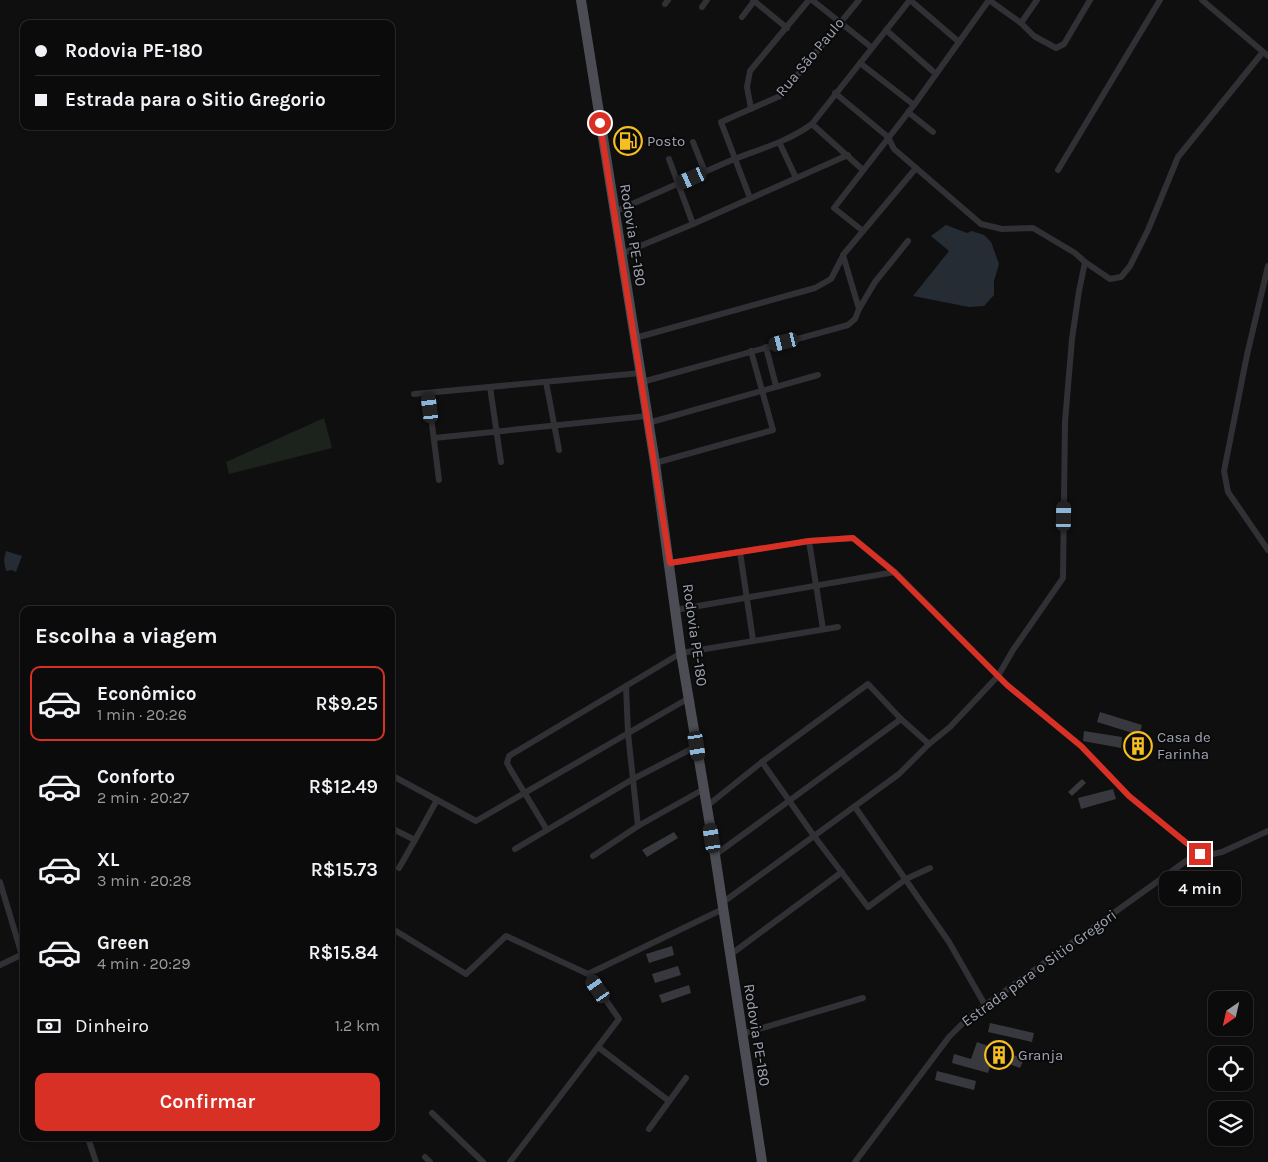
<!DOCTYPE html>
<html lang="pt">
<meta charset="utf-8">
<style>
:root{--surface:#0b0b0c;--page:#141415;--text:#f1f3f6;--muted:#9a9b9d;--line:#2b2b2d;--accent:#d93025}
body{margin:0;font-family:Karla,sans-serif;background:var(--page);color:var(--text);height:100vh;display:flex;flex-direction:column;font-size:19px;white-space:nowrap}
*{box-sizing:border-box;margin:0}
p{font-size:16px;color:var(--muted)}
.icon{flex:none;width:28px;height:28px;fill:none;stroke:currentColor;stroke-width:2;stroke-linecap:round;stroke-linejoin:round}
.map{position:relative;flex:1;overflow:hidden}
.side{position:absolute;left:20px;top:606px;width:375px;height:535px;display:flex;flex-direction:column;background:var(--surface);border-radius:10px;box-shadow:0 1px 4px #0004,0 0 0 1px var(--line)}
.side>*{flex:none}
.banner{position:absolute;left:20px;top:20px;width:375px;height:110px;border-radius:10px;box-shadow:0 1px 4px #0004,0 0 0 1px var(--line);display:grid;align-content:center;height:110px;padding:0 15px;background:var(--surface)}
.needle{width:32px;rotate:214deg}
.buttons{position:absolute;left:1208px;top:991px;display:grid;gap:10px}
.buttons a{display:grid;place-items:center;width:45px;height:45px;border-radius:10px;background:var(--surface);box-shadow:0 1px 4px #0004,0 0 0 1px var(--line);font-size:25px}
.end{position:absolute;width:22px;height:22px;margin:-11px;border:6px solid #d93025;background:#fff;box-shadow:0 0 0 2px #fff}
.from{border-radius:50%}
.bubble{position:absolute;height:35px;border-radius:10px;background:var(--surface);box-shadow:0 1px 4px #0004,0 0 0 1px var(--line);font-size:16px;font-weight:600;line-height:35px;text-align:center}
.car{position:absolute;width:15px;height:30px;margin:-15px -8px;border-radius:6px;box-shadow:0 0 4px 1px #0007;background:linear-gradient(#222 24%,#8ab4d8 0 40%,#222 0 76%,#8ab4d8 0 86%,#222 0)}
.banner b{display:flex;align-items:center;gap:18px;height:48px;font-size:19px}
.banner b+b{border-top:1px solid var(--line)}
.banner i{width:12px;height:12px;background:var(--text)}
ul{padding:0;list-style:none}
li{display:flex;align-items:center;gap:15px;height:75px;margin:0 10px 8px;padding:0 5px;border:2px solid transparent;border-radius:10px}
li div{flex:1}
li b{display:block;font-size:19px}
li em{font-style:normal;font-weight:600}
li.current{border-color:var(--accent)}
li>.icon{width:45px;height:45px;stroke-width:1.5}
h2{padding:0 15px;font-size:22px;line-height:60px}
.pay{display:flex;align-items:center;gap:12px;height:55px;padding:0 15px;font-size:19px}
.pay p{margin-inline-start:auto}
.primary-button{display:flex;gap:10px;margin-top:auto;padding:10px 15px}
.primary-button a{flex:1;height:58px;border-radius:10px;background:var(--accent);color:#fff;font-size:20px;font-weight:600;line-height:58px;text-align:center}
.map>svg:first-child{display:block}
.green{fill:#1b231c}
.water{fill:#252c34}
.building{fill:#38393e}
.lines{fill:none;stroke-linecap:round;stroke-linejoin:round}
.street{stroke:#303035;stroke-width:6}
.primary{stroke:#4c4d54;stroke-width:10}
.route{stroke:#d93025;stroke-width:6}
.labels{text-anchor:middle;dominant-baseline:central;stroke-width:4;stroke-linejoin:round;paint-order:stroke}
.street-label{font-size:15px;fill:#9fa4b2;stroke:#0a0a0b}
.poi-label{font-size:15px;fill:#9fa4b2;stroke:#0a0a0b;text-anchor:start}
</style>
<div class="map">
<svg width="1268" height="1162" viewBox="0 0 1268 1162">
<rect width="100%" height="100%" fill="#0f0f10"/>
<path class="green" d="M324,418L332,448L229,474L226,462Z"/>
<g class="water">
<path d="M946,225L967,233L972,231L984,235L991,242L999,264L994,281V295L984,306L969,307L913,296L949,251L931,236Z"/>
<path d="M6,551L22,556L16,572L12,570L6,571L4,560Z"/>
</g>
<g class="building">
<path d="M1100,712L1142,725L1139,735L1097,722Z"/>
<path d="M1084,731L1122,737L1121,748L1083,741Z"/>
<path d="M1138,737L1148,749L1139,756L1126,744L1132,739H1137Z"/>
<path d="M1082,779L1086,783L1072,796L1068,792Z"/>
<path d="M1113,789L1116,799L1081,809L1078,798Z"/>
<path d="M674,832L678,838L647,857L642,850Z"/>
<path d="M672,946L674,955L649,963L646,954Z"/>
<path d="M678,966L681,975L655,983L652,974Z"/>
<path d="M689,985L691,993L662,1003L659,995Z"/>
<path d="M990,1023L1034,1033L1032,1042L988,1032Z"/>
<path d="M977,1042L1024,1059L1020,1068L993,1058L988,1073L952,1063L954,1054L971,1059Z"/>
<path d="M937,1071L976,1081L974,1090L935,1080Z"/>
</g>
<g class="lines">
<g class="street">
<path d="M753,0L787,28"/>
<path d="M812,0L871,47"/>
<path d="M910,0L959,42"/>
<path d="M1202,0L1268,56"/>
<path d="M665,4L668,0"/>
<path d="M702,7L707,0"/>
<path d="M742,17L755,0"/>
<path d="M1021,23L1037,0"/>
<path d="M886,30L936,74"/>
<path d="M860,63L914,105"/>
<path d="M835,93L888,137L894,149L981,224L1002,229L1033,228L1075,253L1085,262L1110,279L1121,277L1130,266L1148,230L1178,157L1263,52"/>
<path d="M751,109L747,87L750,71L809,0"/>
<path d="M908,112L933,132"/>
<path d="M812,124L863,170"/>
<path d="M693,142L705,172"/>
<path d="M780,144L796,178"/>
<path d="M669,159L693,224"/>
<path d="M1058,170L1160,0"/>
<path d="M750,198L721,122L780,96L859,0"/>
<path d="M614,212C653,195 692,177 732,160C760,149 787,142 812,124L910,0"/>
<path d="M863,231L834,208L914,105L989,0L1021,23L1034,36L1056,48L1064,44L1090,0"/>
<path d="M621,254L693,224L848,155"/>
<path d="M1268,266L1247,355L1224,471L1228,492L1268,550"/>
<path d="M859,309L875,282L908,241"/>
<path d="M635,338L815,288L831,279L843,256"/>
<path d="M766,347L776,386"/>
<path d="M546,382L559,450"/>
<path d="M642,382L848,325L855,319L859,309L843,255L916,168"/>
<path d="M490,387L501,462"/>
<path d="M428,393L439,480"/>
<path d="M414,394L641,373"/>
<path d="M648,423L818,375"/>
<path d="M434,438L647,416"/>
<path d="M655,463L773,430L751,351"/>
<path d="M809,541L853,538L895,572L1007,685L1081,746L1129,796L1200,854"/>
<path d="M740,552L753,640"/>
<path d="M670,563L809,541L823,629"/>
<path d="M675,610L895,572"/>
<path d="M762,762L814,836L868,907L906,879L930,868"/>
<path d="M391,775L476,821L689,698"/>
<path d="M707,806L762,762L868,684L901,719L929,744L950,727L998,676L1013,650L1063,578L1065,422L1072,339L1079,291L1085,262"/>
<path d="M855,807L949,942L985,1005"/>
<path d="M638,826L628,733L626,686L681,653L838,627"/>
<path d="M391,828L415,840L437,800"/>
<path d="M547,830L509,767L507,763L509,756L626,686"/>
<path d="M515,849L633,779L697,746"/>
<path d="M715,855L901,719"/>
<path d="M593,856L638,826L704,789"/>
<path d="M399,868L415,840"/>
<path d="M0,882L24,962"/>
<path d="M722,903L899,774L929,744"/>
<path d="M391,928L466,974L506,936L588,974L619,1019L510,1162"/>
<path d="M730,955L842,872"/>
<path d="M0,965L21,955L24,957"/>
<path d="M588,974L723,909"/>
<path d="M742,1034L863,998"/>
<path d="M598,1047L669,1101"/>
<path d="M432,1113L483,1162"/>
<path d="M649,1129L686,1078"/>
<path d="M88,1138L96,1162"/>
<path d="M425,1157L430,1162"/>
<path d="M855,1162L949,1037L969,1017L1186,861L1200,854L1208,855L1222,852L1268,831"/>
</g>
<path class="primary" d="M581,0L655,463L681,653L715,855L762,1162"/>
</g>
<g class="lines">
<path class="route" d="M600,123L670,563L809,541L853,538L894,572L1007,685L1081,746L1129,796L1200,854"/>
</g>
<defs>
<symbol id="fuel-ring" viewBox="-11 -11 22 22"><circle r="9.5" fill="#0a0a0b" stroke="#f6be21" stroke-width="1.5"/><path d="M-5.5-6h7V0h2V4h1.3V-2.5L3-4.5l.8-.8L6-3V5H2.5V1h-1V6h-7ZM-4.2-4.7v3.2H.2V-4.7Z" fill="#f6be21"/></symbol>
<symbol id="building-ring" viewBox="-11 -11 22 22"><circle r="9.5" fill="#0a0a0b" stroke="#f6be21" stroke-width="1.5"/><path d="M-4-6H4V6H1V3H-1V6H-4ZM-2.5-4.3h1.7v1.8h-1.7ZM.8-4.3h1.7v1.8H.8ZM-2.5-1h1.7V.8h-1.7ZM.8-1h1.7V.8H.8Z" fill="#f6be21"/></symbol>
</defs>
<g fill-rule="evenodd">
<use href="#fuel-ring" x="612" y="125" width="32" height="32"/>
<use href="#building-ring" x="1122" y="730" width="32" height="32"/>
<use href="#building-ring" x="983" y="1039" width="32" height="32"/>
</g>
<g class="labels">
<g class="street-label">
<text transform="translate(810 57) rotate(-50)">Rua São Paulo</text>
<text transform="translate(633 235) rotate(81)">Rodovia PE-180</text>
<text transform="translate(695 635) rotate(82)">Rodovia PE-180</text>
<text transform="translate(1039 968) rotate(-36)">Estrada para o Sitio Gregori</text>
<text transform="translate(757 1035) rotate(81)">Rodovia PE-180</text>
</g>
<g class="poi-label">
<text x="647" y="141">Posto</text>
<text x="1157" y="737">Casa de<tspan x="1157" dy="17">Farinha</tspan></text>
<text x="1018" y="1055">Granja</text>
</g>
</g>
</svg>
<div class="buttons">
<a><svg class="needle" viewBox="-14 -14 28 28"><path d="M0-13l5 13h-10z" fill="#e53935"/><path d="M0 13l5-13h-10z" fill="#9a9b9d"/></svg></a>
<a><svg class="icon" aria-label="locate" viewBox="0 0 24 24"><circle cx="12" cy="12" r="6"/><path d="M12 2v4M12 18v4M2 12h4M18 12h4"/></svg></a>
<a><svg class="icon" aria-label="layers" viewBox="0 0 24 24"><path d="M12 4l9 5-9 5-9-5zM3 14l9 5 9-5"/></svg></a>
</div>
<i class="end from" style="left:600px;top:123px"></i>
<i class="end" style="left:1200px;top:854px"></i>
<div class="bubble" style="left:1159px;top:871px;width:82px">4 min</div>
<i class="car" style="left:692px;top:178px;rotate:246deg"></i>
<i class="car" style="left:784px;top:342px;rotate:256deg"></i>
<i class="car" style="left:430px;top:408px;rotate:353deg"></i>
<i class="car" style="left:1064px;top:516px;rotate:1deg"></i>
<i class="car" style="left:697px;top:746px;rotate:171deg"></i>
<i class="car" style="left:712px;top:838px;rotate:351deg"></i>
<i class="car" style="left:598px;top:989px;rotate:325deg"></i>
<div class="banner">
<b><i class="from"></i>Rodovia PE-180</b>
<b><i></i>Estrada para o Sitio Gregorio</b>
</div>
<section class="side">
<h2>Escolha a viagem</h2>
<ul>
<li class="current"><svg class="icon" aria-label="car" viewBox="0 0 24 24"><path d="M5 17H2v-5l4-1 3-4h7l3 4 3 1v5h-3M9 17h6M6 11h13"/><circle cx="7" cy="17" r="2"/><circle cx="17" cy="17" r="2"/></svg><div><b>Econômico</b><p>1 min · 20:26</p></div><em>R$9.25</em></li>
<li><svg class="icon" aria-label="car" viewBox="0 0 24 24"><path d="M5 17H2v-5l4-1 3-4h7l3 4 3 1v5h-3M9 17h6M6 11h13"/><circle cx="7" cy="17" r="2"/><circle cx="17" cy="17" r="2"/></svg><div><b>Conforto</b><p>2 min · 20:27</p></div><em>R$12.49</em></li>
<li><svg class="icon" aria-label="car" viewBox="0 0 24 24"><path d="M5 17H2v-5l4-1 3-4h7l3 4 3 1v5h-3M9 17h6M6 11h13"/><circle cx="7" cy="17" r="2"/><circle cx="17" cy="17" r="2"/></svg><div><b>XL</b><p>3 min · 20:28</p></div><em>R$15.73</em></li>
<li><svg class="icon" aria-label="car" viewBox="0 0 24 24"><path d="M5 17H2v-5l4-1 3-4h7l3 4 3 1v5h-3M9 17h6M6 11h13"/><circle cx="7" cy="17" r="2"/><circle cx="17" cy="17" r="2"/></svg><div><b>Green</b><p>4 min · 20:29</p></div><em>R$15.84</em></li>
</ul>
<div class="pay"><svg class="icon" aria-label="cash" viewBox="0 0 24 24"><path d="M3 7h18v10H3z"/><circle cx="12" cy="12" r="2"/></svg>Dinheiro<p>1.2 km</p></div>
<div class="primary-button"><a>Confirmar</a></div>
</section>
</div>
